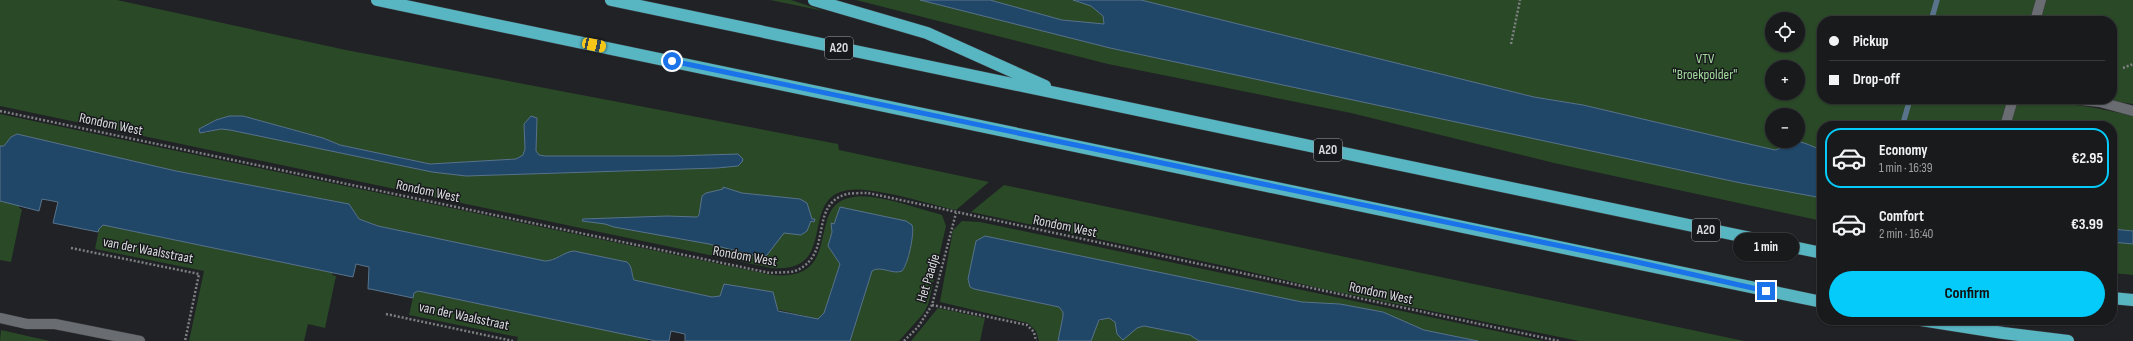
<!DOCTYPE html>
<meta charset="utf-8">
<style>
:root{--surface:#181a1c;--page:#212325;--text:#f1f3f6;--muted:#9fa1a3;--line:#36383b;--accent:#04cbf9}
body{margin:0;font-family:"Sofia Sans Condensed",sans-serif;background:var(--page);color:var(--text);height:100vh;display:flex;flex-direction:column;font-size:15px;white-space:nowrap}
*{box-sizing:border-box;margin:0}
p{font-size:13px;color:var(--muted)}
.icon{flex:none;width:22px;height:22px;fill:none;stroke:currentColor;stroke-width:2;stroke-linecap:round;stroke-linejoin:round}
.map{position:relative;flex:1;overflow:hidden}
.drawer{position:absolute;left:1817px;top:121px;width:300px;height:204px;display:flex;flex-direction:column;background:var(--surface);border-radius:16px;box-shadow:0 1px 3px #0004,0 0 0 1px var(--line)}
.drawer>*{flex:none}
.hud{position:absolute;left:1817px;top:16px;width:300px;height:88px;border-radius:16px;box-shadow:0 1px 3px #0004,0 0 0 1px var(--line);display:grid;align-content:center;height:88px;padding:0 12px;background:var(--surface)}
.controls{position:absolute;left:1765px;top:12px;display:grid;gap:8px}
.controls a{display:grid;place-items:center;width:40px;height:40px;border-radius:50%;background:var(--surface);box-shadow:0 1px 3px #0004,0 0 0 1px var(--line);font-size:20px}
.end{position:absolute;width:18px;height:18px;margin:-9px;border:5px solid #1a73e8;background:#fff;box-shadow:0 0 0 2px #fff}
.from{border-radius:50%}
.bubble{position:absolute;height:28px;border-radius:14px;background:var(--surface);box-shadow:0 1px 3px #0004,0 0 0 1px var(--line);font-size:13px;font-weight:700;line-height:28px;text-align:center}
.car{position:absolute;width:12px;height:24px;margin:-12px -6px;border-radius:5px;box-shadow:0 0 3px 1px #0007;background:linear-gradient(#f5c518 24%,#345 0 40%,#f5c518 0 76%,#345 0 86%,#f5c518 0)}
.hud b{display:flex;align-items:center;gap:14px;height:38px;font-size:15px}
.hud b+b{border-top:1px solid var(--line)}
.hud i{width:10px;height:10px;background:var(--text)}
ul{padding:7px 0 0;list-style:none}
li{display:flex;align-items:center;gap:12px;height:60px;margin:0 8px 6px;padding:0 4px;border:2px solid transparent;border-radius:16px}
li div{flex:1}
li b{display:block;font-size:15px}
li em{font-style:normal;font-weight:700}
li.current{border-color:var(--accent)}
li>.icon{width:36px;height:36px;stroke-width:1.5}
.primary-button{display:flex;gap:8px;margin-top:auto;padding:8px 12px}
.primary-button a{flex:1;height:46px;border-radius:24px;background:var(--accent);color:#111;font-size:16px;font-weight:700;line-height:46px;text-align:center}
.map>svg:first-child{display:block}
.green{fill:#2a4926;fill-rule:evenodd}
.water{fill:#204768;stroke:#58738b}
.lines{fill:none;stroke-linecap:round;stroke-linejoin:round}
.stream{stroke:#58738b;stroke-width:5.5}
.minor-casing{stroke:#3c3d40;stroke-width:11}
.highway-casing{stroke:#3c3d40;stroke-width:13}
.path{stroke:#7e8083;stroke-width:2.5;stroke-dasharray:2 2;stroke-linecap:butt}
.minor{stroke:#696c71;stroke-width:10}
.highway{stroke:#58b5c2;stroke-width:12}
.route{stroke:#1a73e8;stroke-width:5}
.labels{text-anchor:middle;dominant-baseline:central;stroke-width:3;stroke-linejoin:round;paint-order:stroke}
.shield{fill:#17191c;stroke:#9fa1a3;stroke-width:1}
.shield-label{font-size:13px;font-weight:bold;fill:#d9dbdd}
.park-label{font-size:14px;fill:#a4db9d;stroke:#17191c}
.street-label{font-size:14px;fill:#d9dbdd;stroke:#17191c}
</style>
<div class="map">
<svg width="2133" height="341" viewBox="0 0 2133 341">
<rect width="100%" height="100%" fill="#202226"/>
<g class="green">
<path d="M0,0H117L346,50L838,144L839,150L989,182L956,210C929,204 873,186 848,190C797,198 841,274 771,268L0,106ZM229,116H243L323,138L340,145L430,164L516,159L523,155L525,149L524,124L537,118L536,151L539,155L545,156H741L742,162L741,164L717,168L466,176L432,172L230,130L221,129L205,133L200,129L216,120Z"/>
<path d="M770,0H791L824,11Z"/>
<path d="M856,0H920L1110,48L1741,183L1822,198V221L1554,163L1351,113L1108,64Z"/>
<path d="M990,0H1073L1091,6L1103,16L1104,24L1062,20Z"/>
<path d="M1141,0H2133V104L2097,99H2112V21H1822V99C1925,99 2032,90 2133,116V231L2112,229V126H1822V150L1794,141H1798V115H1772V141H1791L1785,143L1779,149L1775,150L1583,105L1534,97ZM1772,19H1798V45H1772ZM1772,67H1798V93H1772Z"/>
<path d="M0,114L772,275C847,282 803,204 853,197C875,193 919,209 942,215L946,226L928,305L923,314L899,341H850L872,271C880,265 893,275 902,271L906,265L913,232L835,221L834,224H831L832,232L828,246L840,264L824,313L818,319L720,296L712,297L634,280C631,274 633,267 627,262L574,251C563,252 556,261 545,261L378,226L359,219L349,204L176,171L17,134L11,137L4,147L0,146Z"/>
<path d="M1004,185L1744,341H1579L1323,289L1225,266L971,212Z"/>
<path d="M0,201L19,205V208L22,209L11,262L0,260Z"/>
<path d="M962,221L980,222L1544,341H1478L1424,330L1383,312L1340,304L970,287L974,289L1059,307L1063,312V316L1058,341H1039L1036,331L1028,323L940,302L953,230Z"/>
<path d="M103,225L333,273L332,275L336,276L325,328L308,324L304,341H189L204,271L95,249L99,229Z"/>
<path d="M2112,242L2133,244V275L2112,273Z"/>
<path d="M418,291L648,339V341H517L518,337L409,315L414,293Z"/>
<path d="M938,308L985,318L980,341H911Z"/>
<path d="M1104,318H1109L1115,322L1117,334L1144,326L1190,335L1199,341H1091L1096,324Z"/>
<path d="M1,330L50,341H0Z"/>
</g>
<g class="water">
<path d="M920,0H990L1062,20L1104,24L1103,16L1091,6L1073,0H1141L1534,97L1583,105L1775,150C1782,149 1782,144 1788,142C1797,138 1813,147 1822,150V198L1741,183L1110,48Z"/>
<path d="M229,116H243L323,138L340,145L430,164L516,159L523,155L525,149L524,124L531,116L537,118L536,151L539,155L545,156H674L738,154L743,159L742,162L738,166L717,168L466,176L432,172L230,130L221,129L200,133L199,129L216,120Z"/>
<path d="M17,134L176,171L349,204L359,219L378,226L545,261C556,261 563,252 574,251L627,262C633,267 631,274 634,280L712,297L720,296L724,284L773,292L778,311L818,319L824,313L840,264L828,246L832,232L831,223L834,224L840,207L906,221L912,225C915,232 908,265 902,271C893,275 880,265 872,271L850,341H685V334L671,331L669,341H656L418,291L414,293L413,298L370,289H368L369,267L356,264L353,277L103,225L99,229L98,232L53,223L58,202L42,199L39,211L0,201V146H4L11,137Z"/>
<path d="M723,187L742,193L800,199L807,203L812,219H815L814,222L811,221L807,231L801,235L784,233L767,255L761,257L709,244L614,227L605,224L582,221L583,219L667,216L697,217L699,215L702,196L706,193L723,189Z"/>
<path d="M2112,229L2133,231V244L2112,242Z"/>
<path d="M985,236L1302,302L1340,304L1383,312L1424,330L1478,341H1199L1190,335L1144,326L1137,328L1123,340L1117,334L1115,322L1109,318L1099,320L1091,341H1058L1063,316V312L1059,307L974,289L970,287L968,279L976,241Z"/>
</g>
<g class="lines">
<g class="stream">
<path d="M1931,21L1937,0"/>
<path d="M1904,120L1910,99"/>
</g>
<defs>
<g id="minor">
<path d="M2035,21L2041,0"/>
<path d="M2073,99L2100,102L2133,111"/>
<path d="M2005,126L2013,99"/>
<path d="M0,318L27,324H55L140,341"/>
</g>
<g id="highway">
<path d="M377,0L1822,302"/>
<path d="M611,0L1822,253"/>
<path d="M814,0L927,33L1045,86"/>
<path d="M2112,298L2133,300"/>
<path d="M1921,320L2003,333L2068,341"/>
</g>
</defs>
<use href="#minor" class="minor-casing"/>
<use href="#highway" class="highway-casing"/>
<g class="path">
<path d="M1511,44L1520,0"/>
<path d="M2123,68L2133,64"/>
<path d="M0,111L770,273C778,272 788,273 795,271C835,255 807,205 847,194C853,193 862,193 868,193L1559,341"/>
<path d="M71,248L199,274L185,341"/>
<path d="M932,305L1027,325L1034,332L1036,341"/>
<path d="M386,314L513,341"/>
<path d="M904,341L918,327L932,305L956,213"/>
</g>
<use href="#minor" class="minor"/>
<use href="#highway" class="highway"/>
</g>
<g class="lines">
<path class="route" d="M672,61L1628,260L1766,291"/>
</g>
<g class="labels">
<g class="shield">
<rect x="825" y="37" width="28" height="22" rx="3"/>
<rect x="1314" y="139" width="28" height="22" rx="3"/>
<rect x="1692" y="219" width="28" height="22" rx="3"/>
</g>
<g class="shield-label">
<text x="839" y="48">A20</text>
<text x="1328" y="150">A20</text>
<text x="1706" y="230">A20</text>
</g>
<g class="park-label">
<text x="1705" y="58">VTV<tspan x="1705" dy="16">"Broekpolder"</tspan></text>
</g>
<g class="street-label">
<text transform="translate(111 124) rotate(12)">Rondom West</text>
<text transform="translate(428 191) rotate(12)">Rondom West</text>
<text transform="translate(1065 226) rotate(12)">Rondom West</text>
<text transform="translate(148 250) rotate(11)">van der Waalsstraat</text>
<text transform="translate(745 256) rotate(10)">Rondom West</text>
<text transform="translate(928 278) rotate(-73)">Het Paadje</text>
<text transform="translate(1381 293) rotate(12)">Rondom West</text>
<text transform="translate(464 316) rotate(12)">van der Waalsstraat</text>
</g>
</g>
</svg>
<div class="controls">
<a><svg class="icon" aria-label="locate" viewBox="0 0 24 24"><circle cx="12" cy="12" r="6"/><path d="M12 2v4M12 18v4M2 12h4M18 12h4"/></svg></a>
<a>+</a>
<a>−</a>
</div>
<i class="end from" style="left:672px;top:61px"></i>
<i class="end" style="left:1766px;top:291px"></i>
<div class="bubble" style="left:1733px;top:233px;width:66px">1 min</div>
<i class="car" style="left:594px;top:45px;rotate:102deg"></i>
<div class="hud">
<b><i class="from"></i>Pickup</b>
<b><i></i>Drop-off</b>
</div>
<section class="drawer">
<ul>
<li class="current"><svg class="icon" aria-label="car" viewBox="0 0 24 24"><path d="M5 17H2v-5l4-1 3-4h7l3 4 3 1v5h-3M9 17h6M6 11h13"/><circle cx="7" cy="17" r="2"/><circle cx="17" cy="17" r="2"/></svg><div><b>Economy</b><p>1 min · 16:39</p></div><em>€2.95</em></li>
<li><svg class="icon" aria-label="car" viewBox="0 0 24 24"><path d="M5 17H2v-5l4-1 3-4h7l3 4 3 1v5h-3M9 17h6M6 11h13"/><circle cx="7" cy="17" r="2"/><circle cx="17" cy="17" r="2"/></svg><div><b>Comfort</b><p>2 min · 16:40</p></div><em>€3.99</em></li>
</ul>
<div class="primary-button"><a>Confirm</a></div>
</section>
</div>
